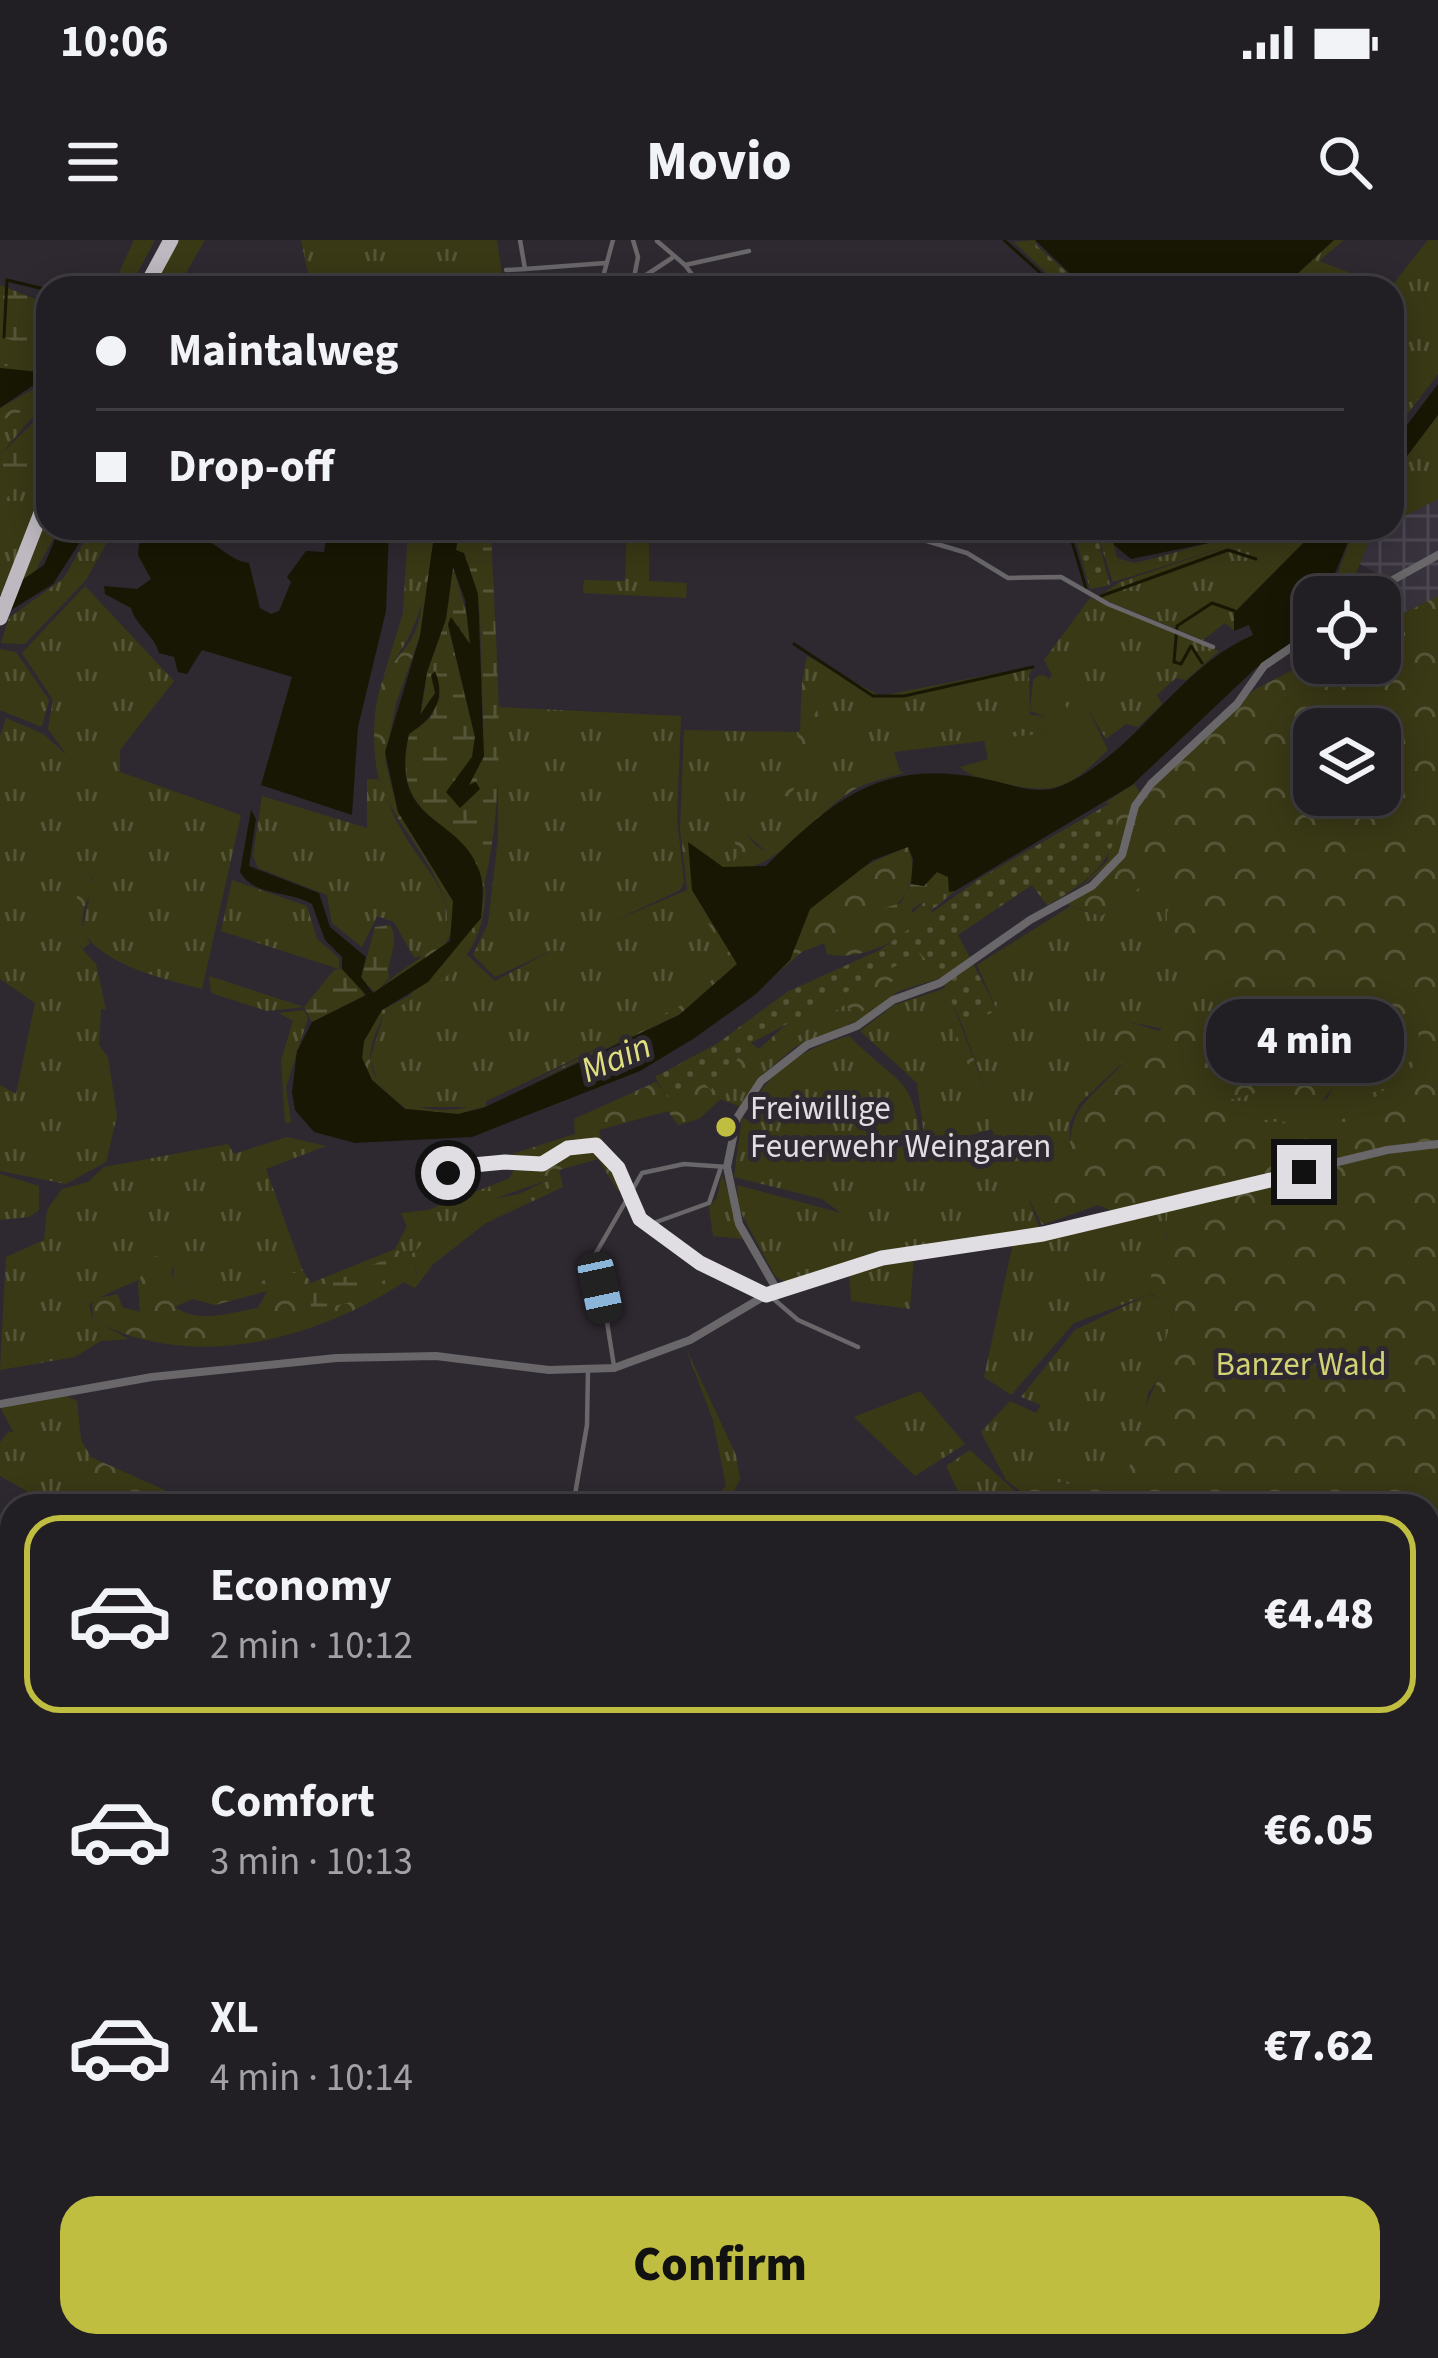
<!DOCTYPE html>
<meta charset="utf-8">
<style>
:root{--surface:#221f24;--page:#2e2c31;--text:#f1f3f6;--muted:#a2a2a6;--line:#3f3d41;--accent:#c0be40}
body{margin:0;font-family:"Source Sans 3",sans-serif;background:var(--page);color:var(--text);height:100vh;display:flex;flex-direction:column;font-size:45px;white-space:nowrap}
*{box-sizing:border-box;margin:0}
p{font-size:39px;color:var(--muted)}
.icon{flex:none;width:66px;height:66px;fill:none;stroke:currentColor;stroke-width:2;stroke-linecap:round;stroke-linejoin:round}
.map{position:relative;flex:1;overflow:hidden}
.sheet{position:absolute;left:0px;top:1254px;width:1440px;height:864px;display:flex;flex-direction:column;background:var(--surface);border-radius:36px 36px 0 0;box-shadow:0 6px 30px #0003,0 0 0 3px var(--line)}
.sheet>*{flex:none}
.banner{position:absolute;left:36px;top:36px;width:1368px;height:264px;border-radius:36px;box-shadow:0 6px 30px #0003,0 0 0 3px var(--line);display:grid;align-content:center;height:264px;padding:0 60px;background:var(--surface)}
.fabs{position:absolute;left:1293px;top:336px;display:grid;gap:24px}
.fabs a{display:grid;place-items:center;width:108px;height:108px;border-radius:24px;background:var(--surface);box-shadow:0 6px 30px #0003,0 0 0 3px var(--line);font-size:60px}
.end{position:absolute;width:54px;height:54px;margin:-27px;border:15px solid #e1dee3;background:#111;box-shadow:0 0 0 6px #111}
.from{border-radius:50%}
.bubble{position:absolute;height:84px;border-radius:36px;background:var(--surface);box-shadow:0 6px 30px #0003,0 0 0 3px var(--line);font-size:39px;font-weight:800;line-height:84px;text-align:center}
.car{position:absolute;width:36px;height:72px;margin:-36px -18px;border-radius:15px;box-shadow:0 0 9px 3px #0007;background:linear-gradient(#222 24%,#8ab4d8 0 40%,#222 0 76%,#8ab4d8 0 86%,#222 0)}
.banner b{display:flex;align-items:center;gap:42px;height:114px;font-size:45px}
.banner b+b{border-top:3px solid var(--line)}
.banner i{width:30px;height:30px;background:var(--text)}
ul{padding:21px 0 0;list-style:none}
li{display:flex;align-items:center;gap:36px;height:198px;margin:0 24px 18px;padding:0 36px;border:6px solid transparent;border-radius:36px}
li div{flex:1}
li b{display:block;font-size:45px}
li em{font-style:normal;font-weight:800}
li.on{border-color:var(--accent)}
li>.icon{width:108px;height:108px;stroke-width:1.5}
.button{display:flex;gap:24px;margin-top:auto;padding:24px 60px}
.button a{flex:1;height:138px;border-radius:36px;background:var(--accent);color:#111;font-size:48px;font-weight:800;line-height:138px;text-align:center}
.status{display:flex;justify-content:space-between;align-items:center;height:84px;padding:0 60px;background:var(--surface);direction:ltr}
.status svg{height:33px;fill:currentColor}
header{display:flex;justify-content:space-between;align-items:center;height:156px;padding:0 60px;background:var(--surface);font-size:54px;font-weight:800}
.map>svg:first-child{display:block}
.industrial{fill:url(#industrial-grid)}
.grass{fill:url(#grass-tufts)}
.forest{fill:url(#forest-crowns);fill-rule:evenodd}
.wetland{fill:url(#wetland-marsh)}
.park{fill:#393916}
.garden{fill:url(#garden-dots)}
.water{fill:#181704}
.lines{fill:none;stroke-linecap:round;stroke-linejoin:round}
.stream{stroke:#181704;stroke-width:3}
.minor{stroke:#69676a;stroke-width:4.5}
.tertiary{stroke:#69676a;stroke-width:8}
.motorway{stroke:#beb9c1;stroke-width:15}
.route{stroke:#e1dee3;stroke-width:15}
.poi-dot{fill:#c0be40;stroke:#2e2930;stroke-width:4.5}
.labels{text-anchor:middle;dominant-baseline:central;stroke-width:10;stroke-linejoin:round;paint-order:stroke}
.poi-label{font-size:33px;fill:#e1dee3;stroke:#2e2930;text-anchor:start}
.park-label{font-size:33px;fill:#d2d173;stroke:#2e2930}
.water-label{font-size:36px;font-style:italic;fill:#dfde80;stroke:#2e2930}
</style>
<div class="status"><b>10:06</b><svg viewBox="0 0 49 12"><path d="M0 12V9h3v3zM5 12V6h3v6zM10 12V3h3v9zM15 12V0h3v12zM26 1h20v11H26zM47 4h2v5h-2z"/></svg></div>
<header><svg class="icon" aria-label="menu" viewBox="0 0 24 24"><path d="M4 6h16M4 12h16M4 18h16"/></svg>Movio<svg class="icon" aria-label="search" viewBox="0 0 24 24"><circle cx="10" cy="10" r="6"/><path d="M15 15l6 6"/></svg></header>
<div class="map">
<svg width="1438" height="2118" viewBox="0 0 1438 2118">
<defs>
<pattern id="industrial-grid" width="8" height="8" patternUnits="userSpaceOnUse" patternTransform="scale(3)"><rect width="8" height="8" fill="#38323d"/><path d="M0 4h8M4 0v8" fill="none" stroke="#4b4650"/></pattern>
<pattern id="grass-tufts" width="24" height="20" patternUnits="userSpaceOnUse" patternTransform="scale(3)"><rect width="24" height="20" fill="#393916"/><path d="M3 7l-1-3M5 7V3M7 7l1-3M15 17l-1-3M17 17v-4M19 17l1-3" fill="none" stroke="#555538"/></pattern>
<pattern id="forest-crowns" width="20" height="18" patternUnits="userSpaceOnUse" patternTransform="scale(3)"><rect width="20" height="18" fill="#393916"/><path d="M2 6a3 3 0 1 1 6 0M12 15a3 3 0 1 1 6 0" fill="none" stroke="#555538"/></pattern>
<pattern id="wetland-marsh" width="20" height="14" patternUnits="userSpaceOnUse" patternTransform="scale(3)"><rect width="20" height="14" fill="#393916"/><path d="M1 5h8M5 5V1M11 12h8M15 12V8" fill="none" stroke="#555538"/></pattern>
<pattern id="garden-dots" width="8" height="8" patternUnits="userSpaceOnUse" patternTransform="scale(3)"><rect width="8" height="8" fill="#393916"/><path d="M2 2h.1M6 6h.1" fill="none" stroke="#555538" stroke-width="1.8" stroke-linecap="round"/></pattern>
</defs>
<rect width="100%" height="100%" fill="#2e2930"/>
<path class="industrial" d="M1438,259V356L1399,375L1373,349L1383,342L1380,335L1360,324L1374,288H1392V275L1398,279Z"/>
<g class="grass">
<path d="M134,0H155L129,48H112Z"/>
<path d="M177,0H205L177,48H151Z"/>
<path d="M301,0H497L504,48H311Z"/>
<path d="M1334,0H1344L1319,21L1390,48L1428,0H1438V134L1392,194V48H1282Z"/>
<path d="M0,96L48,114L47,170L30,180L0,215V181L43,162V130L0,123Z"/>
<path d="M1438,175V259L1397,280L1392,275V236Z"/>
<path d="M48,187V288L57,292L32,337L0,355V266Z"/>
<path d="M92,288H115L86,340L25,404L1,403L9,378L64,338Z"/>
<path d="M408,288H435C427,349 423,385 384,435L403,373Z"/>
<path d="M627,288H649V341L687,343L686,358L583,353L584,340L625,341Z"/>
<path d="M1095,288H1109L1117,318L1134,323L1155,318L1209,303L1235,288H1312V294L1234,373V391L1225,383L1203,400L1098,357L1120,342L1234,304L1113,342Z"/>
<path d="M1354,288H1374L1351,346L1337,336Z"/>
<path d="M85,346L174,441L120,510V532L241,575L202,749C162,738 107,727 82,691L93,641L84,619L70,696L96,724L106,770L101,769L99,805L108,817L117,876L106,922L66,944L0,931V845L16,854L35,763L0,739V496L6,478L43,494L67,515L48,489L53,460L22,413Z"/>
<path d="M1090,358L1219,411L1186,440L1176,438L1157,455L1162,464L1138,487L1126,484L1106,499L1086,466L1071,475L1048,440L1052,435L1044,420Z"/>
<path d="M0,409L16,412L49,460L42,487L0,470Z"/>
<path d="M807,416L880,456L1035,426L1029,434L1030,475L1044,476L1048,493L894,512L900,531L854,544L765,611L722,570L740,614L733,623L711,619L680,589L684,490L800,492L780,541L793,543L822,502L814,449L802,441Z"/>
<path d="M498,467L681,476L677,580L684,642L680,650L495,737L473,715L488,684L498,599Z"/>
<path d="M367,539H378C387,556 392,575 402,591C423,630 458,652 444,701L426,716L414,717L394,682L377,676L362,707L332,683L327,655L258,628L253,616L262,556L367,588Z"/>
<path d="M232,640L307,666L317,699L339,718V729L221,691Z"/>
<path d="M1147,642L1163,644L1178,659L1167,685L1242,761L1180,792L1129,782L1122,823L1080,863L1070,882L1069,928L1028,957L1040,990L896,1010L786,1043L775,1036L738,967L737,945L841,973L822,959L734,937L742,877L751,882L768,865L757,856C781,823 810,806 849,796C905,852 910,829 924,915L966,898L1002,895L963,787L997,770L977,725L1071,666L1101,676Z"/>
<path d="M687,650L733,720L689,761L656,780L474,867H414L399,863L378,842L370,819L384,774L433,747L467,715L495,741L579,696Z"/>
<path d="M929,721L941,738L899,751L859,780L795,807L761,836L741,867L720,859L766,817L844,765L858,775L893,735Z"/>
<path d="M209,736L304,767L267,771L211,753Z"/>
<path d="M940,750L992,889L930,907L925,903L917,843L860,791L894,765Z"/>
<path d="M304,770L308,778L286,847L291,883H285L281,820L293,781L279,773Z"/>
<path d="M1393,779L1420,794L1413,827L1351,877L1309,889L1234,874L1225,860L1282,846L1298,869L1327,859L1334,846L1350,841L1338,835L1334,824L1375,800Z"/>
<path d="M287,897L326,906L266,929L303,1031L211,1053L172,1040L174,1027C157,1032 100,1055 89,1064L93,1080L129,1099L101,1101L75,1117L0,1130L6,1017L44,1000L47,970L62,949L88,942L104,927L228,904L234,914Z"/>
<path d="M0,934L39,946V970L29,977L0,980Z"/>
<path d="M722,934L744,999L713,996L709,967L717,958Z"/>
<path d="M548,940L553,946L486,983L418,1036L414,1023L429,1007L409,1018L395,1009L407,986L401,973L428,970L490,946L493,959L519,954Z"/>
<path d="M1168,969L1166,1002L1153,1021L1149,1054L1176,1065L1163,1110V1133L1148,1153L1142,1197L1126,1238H1113L1106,1249L1040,1240L1028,1257L1006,1240L981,1192L1010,1161L1036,1173L1041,1165L1021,1157L1075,1090L1148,1055L1074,1083L1011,1155L984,1137L1013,1003Z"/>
<path d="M914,1016L910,1069L851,1061L849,1030Z"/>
<path d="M685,1106L736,1215L740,1239L727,1266H708L726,1246L713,1180Z"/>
<path d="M920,1151L965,1204L915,1236L854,1177Z"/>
<path d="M60,1153L77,1161L81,1200L91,1217L87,1229L115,1258L114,1266H53L0,1236V1202L9,1191L14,1193L0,1167Z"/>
<path d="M970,1210L1031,1266H965L946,1226Z"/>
<path d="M745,2106H852L853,2107L835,2118H747Z"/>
</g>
<g class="forest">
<path d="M0,123L44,130L43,162L0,181V168L39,146L0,128Z"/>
<path d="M432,312L420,396L396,463L385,520L398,572L453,661L454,687L443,709L378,753C395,728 440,712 445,695C462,646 392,587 379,539C371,511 372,454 388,430C398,415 413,403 418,384C425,361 421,334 432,312Z"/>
<path d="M1438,356V901L1117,973L1098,965L1042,985L1028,957L1069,928C1070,862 1081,870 1122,824L1107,795L1129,782L1159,791L1171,780L1180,791L1241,761L1167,685V672L1177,659L1163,644L1147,642L1101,676L1067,664L1093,649L1125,617L1138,568L1164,534L1254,450L1314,419L1380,423V385ZM1314,489H1380V555H1314ZM1393,780L1419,794L1413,827L1350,877L1309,888L1234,874L1226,861L1281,846L1298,869L1315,870L1334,846L1360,841L1364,835L1355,830L1338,835L1335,824L1375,800Z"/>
<path d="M802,441L814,448L822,502L789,557L782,555L780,541L800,490Z"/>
<path d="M900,531L904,533C887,538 865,542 850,552C801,584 751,670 693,606L737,724L679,775L529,844L689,761L732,721L687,650L680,588L711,619L733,623L739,613L722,570L726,565L739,570C741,584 751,606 765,611L854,544Z"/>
<path d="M1134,544L1141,554L1121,615L1077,650L1108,620L1112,563H1105Z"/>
<path d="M908,607C916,626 913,651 897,664L910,675L924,662L932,672L928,678C902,699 861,722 827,714L824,703L802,712L776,734C798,712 796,688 811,668C833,640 876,619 908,607Z"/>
<path d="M84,617L94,646C85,666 75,682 90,703L83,709L70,696Z"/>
<path d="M485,640C489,715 447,743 384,774C378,785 369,807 370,820C376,869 449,881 486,860V866L458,874L406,869L372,840L362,818L364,801L382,770L409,756L481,678Z"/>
<path d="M921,712L929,721C880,740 891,750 858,775L844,765L766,817L699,879L678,885L668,871L599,890L602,903L576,902L544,920H493L575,894L574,879L656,842L667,856L751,803L759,809L788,783Z"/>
<path d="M946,747L1003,895H994L940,750Z"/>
<path d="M1438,905V2118H930L942,2106H1428V1266H1038L1026,1253L1040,1240L1106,1249L1113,1237H1126C1139,1203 1142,1160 1163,1133V1110L1176,1066L1149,1053L1153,1021L1166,1002L1168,969L1354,920Z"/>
<path d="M589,907L605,913L624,949L618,951L598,919L559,930L563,947L486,983L553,946L548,940L493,959L490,946L510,938L516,924C548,930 560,910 589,907Z"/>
<path d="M423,1003L430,1008L414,1023L417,1035L433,1025L415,1048L404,1042C315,1100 192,1133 93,1080L92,1059L118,1054L122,1067L140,1072L138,1044L148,1016L172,1017V1040L211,1053L303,1031L311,1043L395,1009L409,1017ZM267,1051L258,1068C229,1073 200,1084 174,1067L193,1059L215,1065Z"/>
<path d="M91,1217L200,1266H114L115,1258L95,1252L87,1229Z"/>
</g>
<g class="wetland">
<path d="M0,45L48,64V114L0,96Z"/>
<path d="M48,168C48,205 24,239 0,266V215Z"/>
<path d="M460,288H491C494,401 511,540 483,649C471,579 387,588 409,494L430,478L440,457L434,440L435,453L421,476L427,432L446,379L453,327L473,397L470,404L461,399L460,386L448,385L475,498L472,517L457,542L465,562L479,549L467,548L484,516L480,374L469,326L455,310Z"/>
<path d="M936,631L948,637L955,651L932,670L923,662L912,669L911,679L901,684L882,680L884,668L901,663L911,644L924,646Z"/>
<path d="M390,685C401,703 386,718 389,738L376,753L361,739L375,687Z"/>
<path d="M342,729L359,743L365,757L312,782L304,767L334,730Z"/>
<path d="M386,1019V1039L348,1063L311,1070L310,1052Z"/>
</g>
<path class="park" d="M1039,435L1046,436L1071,474L1086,465L1108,510C1070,547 1058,555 1005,544C988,540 973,539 960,527L988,519L984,500L1048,493L1044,476L1030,471L1033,440Z"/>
<g class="garden">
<path d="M1035,0L1037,6L1085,48H1062L1014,2Z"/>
<path d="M1073,288H1095L1110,345L1090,349Z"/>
<path d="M1112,562C1132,610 1084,646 1047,665L1032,645L958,695L997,770L963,787L941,738L920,713L751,803L711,850L697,837L667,857L655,837L718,803L787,752L880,710L982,637Z"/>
</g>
<g class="water">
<path d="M1035,0H1334L1282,48H1085Z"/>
<path d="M0,128L40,132L41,140L0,168Z"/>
<path d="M1438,144V175L1392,236V205Z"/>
<path d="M60,288H89L53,344L0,377V355L44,325Z"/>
<path d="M141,288H190L195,296C219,302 227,320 249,323L260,368L271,374L279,371L291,342L287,337L306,311L324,312L327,288H389L386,371L358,487L352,575L261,545L292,437L202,410L187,434L178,432L174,417L159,413C154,394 137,388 131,368L105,354L104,346L137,349L151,339L138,315Z"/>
<path d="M435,288H460L456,310L464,313L478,354L483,493L484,516L469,545L476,542L480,549L460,568L446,552L472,517L475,497L448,384L451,377L470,404L465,360L453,327L446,379L427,432L420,475L435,453L431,435L435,431C447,459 433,479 409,494C388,585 458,573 479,630C485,645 482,663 481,678L428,742L382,770L364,801L362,818L372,840L405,869L458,874L483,868L679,775L737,724L692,650L688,602L723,627L766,626C837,555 886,517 990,540C1014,545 1038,556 1061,546C1138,513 1176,428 1253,395L1249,385L1234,391V373L1318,288H1354L1325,357H1314V386L1256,428L1132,545L955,651L949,652L948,637L937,632L924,646L911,644L913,619L908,607L873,620L810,669L790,720L756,754L693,799L640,831L472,897L355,903L314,892L295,870L292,852L297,811L312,782L366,755L342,729V717L325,700L312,664C288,650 255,657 240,632L251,570L256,579L249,626L319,653L330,687L366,717L361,737L373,753L450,701L453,661L398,572L385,512L420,396Z"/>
<path d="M1109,288H1235L1209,303L1131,319L1114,305Z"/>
</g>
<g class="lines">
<g class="stream">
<path d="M1004,0L1057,48"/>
<path d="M4,97L7,40L48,50"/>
<path d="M1068,288L1086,348"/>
<path d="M1101,356L1228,310L1256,319"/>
<path d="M794,404L873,456H904L1033,427"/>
<path d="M1202,423L1191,406L1181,424L1174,422L1177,386L1212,363L1235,371"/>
<path d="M0,1285L12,1286"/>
</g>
<g class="minor">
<path d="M520,0L525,29L606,23"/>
<path d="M657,1L685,25L702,48"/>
<path d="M685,25L749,11"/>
<path d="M506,30L525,29"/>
<path d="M634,43L672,18"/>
<path d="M600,48L613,0"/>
<path d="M632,48L638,17L633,0"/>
<path d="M883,288L967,313L1008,338L1061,337L1108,364L1213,407"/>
<path d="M452,923C466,927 526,927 541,924C563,920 570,901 596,905L611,917L638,975L657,993L710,1028L763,1050L798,1080L858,1107"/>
<path d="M451,947L433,953L429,949L433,940L462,926"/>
<path d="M648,985L709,963L720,930"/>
<path d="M614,1126L596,1013L642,933L684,924L727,927"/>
<path d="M573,1266L587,1185L588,1130"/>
<path d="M0,1336L12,1337"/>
<path d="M616,2106L620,2118"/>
</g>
<g class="tertiary">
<path d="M1362,357L1438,315"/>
<path d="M777,1050L739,984L727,927L737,878L761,841L807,805L857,786L893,760L940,743L1030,680L1092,646L1122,615L1135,566L1151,544L1237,464L1264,426L1314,392"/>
<path d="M0,1164L152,1137L336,1118L436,1116L549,1130L614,1128L690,1100L768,1054L864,1022L1043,994L1387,910L1438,904"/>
</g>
<g class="motorway">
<path d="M145,48L171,0"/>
<path d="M0,378L48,255"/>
<path d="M0,1700L12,1750"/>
<path d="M2,1740L12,1782"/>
<path d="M96,2106L99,2118"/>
<path d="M78,2118L81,2106"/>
</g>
</g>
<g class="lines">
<path class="route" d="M448,933L462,926L505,922L542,924L568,908L596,905L618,928L640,979L700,1023L766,1055L882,1018L1043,994L1304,932"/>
</g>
<circle class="poi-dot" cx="726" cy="887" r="12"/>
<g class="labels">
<g class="poi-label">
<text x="750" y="868">Freiwillige<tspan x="750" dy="38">Feuerwehr Weingaren</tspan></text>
</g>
<g class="park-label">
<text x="1301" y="1124">Banzer Wald</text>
</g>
<g class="water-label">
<text transform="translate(616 818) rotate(-23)">Main</text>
</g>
</g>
</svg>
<div class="fabs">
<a><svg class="icon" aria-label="locate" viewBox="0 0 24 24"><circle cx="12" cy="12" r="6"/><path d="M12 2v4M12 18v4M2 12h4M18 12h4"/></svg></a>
<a><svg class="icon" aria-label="layers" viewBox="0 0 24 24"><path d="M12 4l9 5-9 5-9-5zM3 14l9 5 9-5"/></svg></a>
</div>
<i class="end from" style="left:448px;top:933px"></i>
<i class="end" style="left:1304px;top:932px"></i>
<div class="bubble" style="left:1206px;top:759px;width:198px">4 min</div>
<i class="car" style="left:600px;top:1048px;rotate:168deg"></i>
<div class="banner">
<b><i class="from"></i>Maintalweg</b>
<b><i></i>Drop-off</b>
</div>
<section class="sheet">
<ul>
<li class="on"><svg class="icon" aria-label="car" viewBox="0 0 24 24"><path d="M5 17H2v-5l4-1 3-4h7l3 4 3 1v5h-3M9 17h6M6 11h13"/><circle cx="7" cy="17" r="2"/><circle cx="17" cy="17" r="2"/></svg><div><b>Economy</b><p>2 min · 10:12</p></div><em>€4.48</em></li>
<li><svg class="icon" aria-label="car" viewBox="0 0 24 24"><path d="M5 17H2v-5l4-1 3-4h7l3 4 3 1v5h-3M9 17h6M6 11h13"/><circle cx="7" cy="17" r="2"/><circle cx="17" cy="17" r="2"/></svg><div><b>Comfort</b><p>3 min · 10:13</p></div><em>€6.05</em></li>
<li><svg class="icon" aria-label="car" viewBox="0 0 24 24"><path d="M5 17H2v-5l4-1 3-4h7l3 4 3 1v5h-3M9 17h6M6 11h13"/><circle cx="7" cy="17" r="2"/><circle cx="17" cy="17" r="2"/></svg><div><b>XL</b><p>4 min · 10:14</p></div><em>€7.62</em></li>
</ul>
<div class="button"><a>Confirm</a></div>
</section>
</div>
